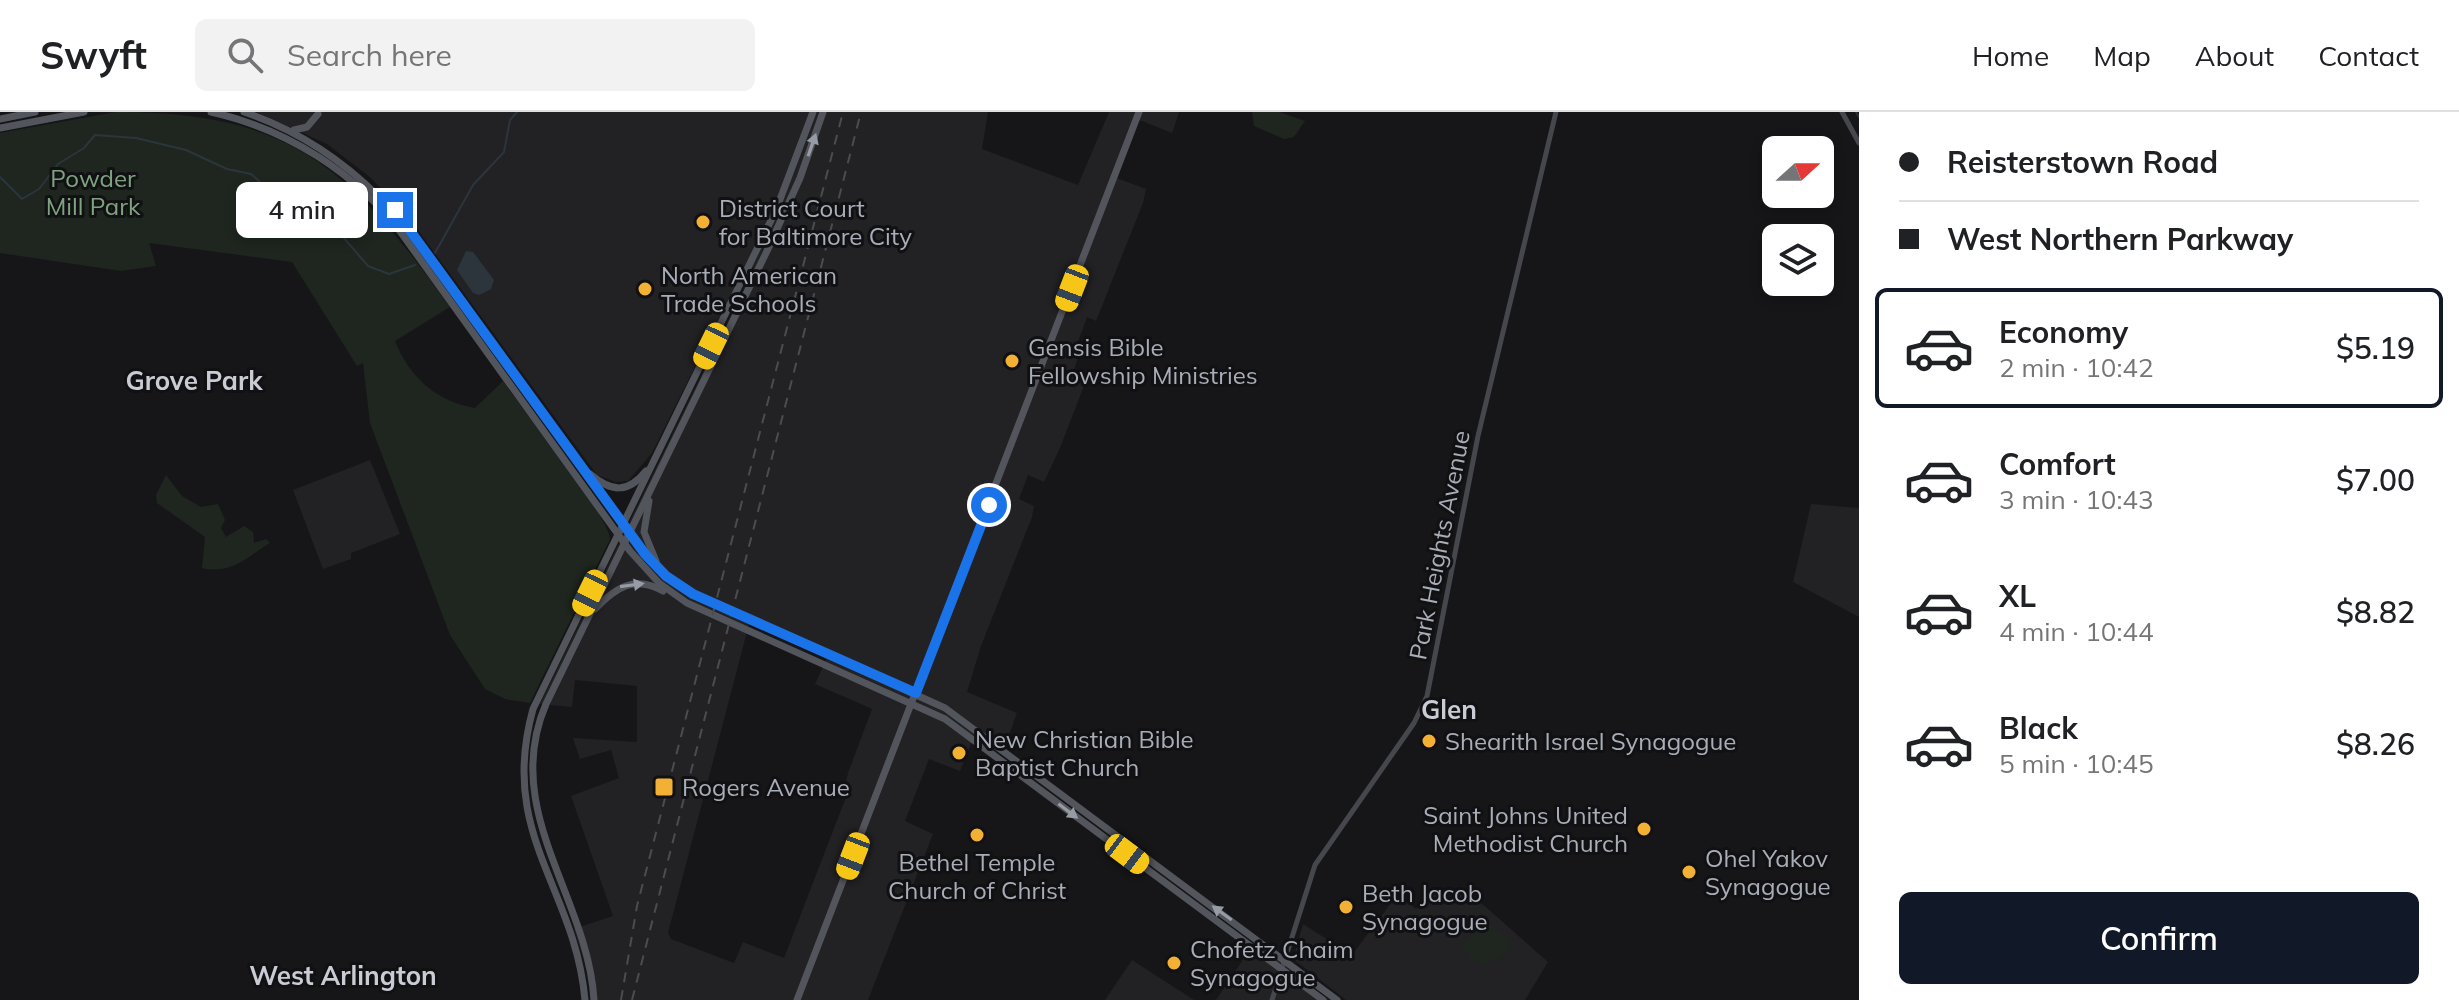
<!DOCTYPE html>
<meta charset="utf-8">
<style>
:root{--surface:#fff;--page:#f2f2f2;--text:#202124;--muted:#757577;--line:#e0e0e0;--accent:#111827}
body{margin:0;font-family:Mulish,sans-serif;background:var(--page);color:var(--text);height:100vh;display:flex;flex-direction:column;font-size:30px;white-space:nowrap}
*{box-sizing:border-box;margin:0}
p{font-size:26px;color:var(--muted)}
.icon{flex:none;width:44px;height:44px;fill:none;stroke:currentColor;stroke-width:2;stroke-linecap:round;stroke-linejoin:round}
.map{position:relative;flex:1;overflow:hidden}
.sheet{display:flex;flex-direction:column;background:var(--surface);width:600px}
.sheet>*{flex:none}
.banner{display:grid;align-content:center;height:176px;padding:0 40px;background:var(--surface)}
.needle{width:52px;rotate:69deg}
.tools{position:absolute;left:1762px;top:24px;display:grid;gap:16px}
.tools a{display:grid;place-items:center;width:72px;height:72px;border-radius:12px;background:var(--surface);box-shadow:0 4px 12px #0003;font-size:40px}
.end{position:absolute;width:36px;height:36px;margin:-18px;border:10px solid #1a73e8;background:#fff;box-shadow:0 0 0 4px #fff}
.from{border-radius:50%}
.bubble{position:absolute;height:56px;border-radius:12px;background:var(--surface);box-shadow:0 4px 12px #0003;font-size:26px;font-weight:600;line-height:56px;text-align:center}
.car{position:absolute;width:24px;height:48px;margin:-24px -12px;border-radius:10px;box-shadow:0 0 6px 2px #0007;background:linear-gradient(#f5c518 24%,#345 0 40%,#f5c518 0 76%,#345 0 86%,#f5c518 0)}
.banner b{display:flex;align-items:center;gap:28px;height:76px;font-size:30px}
.banner b+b{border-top:2px solid var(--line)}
.banner i{width:20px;height:20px;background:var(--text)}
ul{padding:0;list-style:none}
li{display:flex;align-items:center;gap:24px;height:120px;margin:0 16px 12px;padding:0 24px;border:4px solid transparent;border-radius:12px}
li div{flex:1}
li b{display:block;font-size:30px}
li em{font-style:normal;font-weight:600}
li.active{border-color:var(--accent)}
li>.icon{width:72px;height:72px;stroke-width:1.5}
.cta{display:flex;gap:16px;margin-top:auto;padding:16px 40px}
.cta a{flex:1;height:92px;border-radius:12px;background:var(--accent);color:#fff;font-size:32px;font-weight:600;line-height:92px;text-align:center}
header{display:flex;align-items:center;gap:48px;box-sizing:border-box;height:112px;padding:0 40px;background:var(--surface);border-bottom:2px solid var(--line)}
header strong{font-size:38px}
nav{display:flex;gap:44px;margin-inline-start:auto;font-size:28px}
.search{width:560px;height:72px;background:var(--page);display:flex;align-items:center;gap:20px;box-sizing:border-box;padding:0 28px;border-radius:12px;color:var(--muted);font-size:30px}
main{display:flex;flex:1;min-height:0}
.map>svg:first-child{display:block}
.built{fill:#222225;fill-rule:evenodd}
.green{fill:#1e261f}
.water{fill:#2c353c}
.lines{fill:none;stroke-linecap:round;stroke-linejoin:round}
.stream{stroke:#2c353c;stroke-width:2}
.secondary{stroke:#45474d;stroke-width:5}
.primary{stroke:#53555c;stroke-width:7}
.rail{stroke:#4a4c52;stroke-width:2;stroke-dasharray:10 8;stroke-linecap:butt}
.oneway{fill:#979ba6}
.route{stroke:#1a73e8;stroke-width:10}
.poi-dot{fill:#f2b134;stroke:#111113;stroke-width:3}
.labels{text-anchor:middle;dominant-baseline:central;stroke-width:6;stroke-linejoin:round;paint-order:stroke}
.park-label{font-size:24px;fill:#7fa381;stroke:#111113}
.poi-label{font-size:24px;fill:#a8adb8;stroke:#111113;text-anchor:start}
.street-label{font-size:24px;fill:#a8adb8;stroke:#111113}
.neighbourhood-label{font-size:26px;font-weight:bold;fill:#c9ccd4;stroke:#111113}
</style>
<header>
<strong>Swyft</strong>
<div class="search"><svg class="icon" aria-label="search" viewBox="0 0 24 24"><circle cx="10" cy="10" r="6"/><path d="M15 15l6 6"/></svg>Search here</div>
<nav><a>Home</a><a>Map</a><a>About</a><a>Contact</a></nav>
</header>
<main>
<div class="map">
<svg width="1859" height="888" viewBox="0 0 1859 888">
<rect width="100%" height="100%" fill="#161618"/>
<g class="built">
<path d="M256,0H988L982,37L1078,73L1109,0H1179L1172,21L1137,7L1114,65L1146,77L1143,91L1096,209L1087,205L1078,230L1083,232L1073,260L1087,266L1060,336L1044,370L1028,363L1019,387L1034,394L1032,405L981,534L967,580L1017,601L1008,626L1000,642L974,624L960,659L929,647L905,709L933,722L868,888H591L588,862L574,817L613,804L571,684L619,666L611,638L580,647L573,626L637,630V574L575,568L572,595L540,592L754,156L745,154L652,341L628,369L616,370L597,363L412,110L371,66L327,32ZM749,512L827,546L815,572L872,597L848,661L843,683L846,685L784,846L743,830L734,851L671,827L668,821Z"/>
<path d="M370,348L400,422L351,441V447L323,457L293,378Z"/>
<path d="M1811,392L1859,396V505L1793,470Z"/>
<path d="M1462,774L1548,850L1525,888H1346L1293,847L1303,812L1352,843L1397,783L1416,797L1433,775L1451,789Z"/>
<path d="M1254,831L1276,847L1329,888H1216Z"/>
<path d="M1132,848L1194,888H1105Z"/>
</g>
<g class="green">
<path d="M116,0C294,0 351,58 450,195L395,229C410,266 436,289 475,296L503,269C521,295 609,404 610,427L530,591L505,587L485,577L450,523L370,311L363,251L357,254L292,150L149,131L156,154L121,159L0,141V21Z"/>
<path d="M1252,0H1279L1305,9L1294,25L1284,27L1254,14Z"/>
<path d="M166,363L182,384L201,395L218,392L225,408L221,416L226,425L244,414L253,420L254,431L266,427L270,431C248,444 233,463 202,456L205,425L157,391L156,383Z"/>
<path d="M1487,808L1510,831L1506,842L1486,853L1474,849L1462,835Z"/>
</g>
<path class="water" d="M466,139L473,140L494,168L491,177L479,183L473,181L457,158Z"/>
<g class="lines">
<g class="stream">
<path d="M1856,0L1859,5"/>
<path d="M0,65L22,87L39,77L58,52L84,36L95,23L136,26L186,38L227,57L251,62L296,101L343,125L368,154L389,162L415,153"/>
<path d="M435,141L473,73L504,40L510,8L517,0"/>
</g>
<g class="secondary">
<path d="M1842,0L1859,31"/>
<path d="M1272,888L1315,753L1414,611L1427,584L1478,324L1556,0"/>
</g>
<g class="primary">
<path d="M211,0C287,17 355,60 402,122L630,439L659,471L687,491L945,607L1323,888"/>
<path d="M244,0C373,44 427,141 502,245C550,311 598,376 645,442L666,464L693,482L945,596L1337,888"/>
<path d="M0,7L35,0"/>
<path d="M0,16L84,0"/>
<path d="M294,18L307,15L318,2"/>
<path d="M590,362C611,380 628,382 646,359"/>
<path d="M649,389L644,420L656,449"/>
<path d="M595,497C616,475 635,463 663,479"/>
<path d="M585,888C575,775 498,723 533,597L776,98L813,0"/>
<path d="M594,888C588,785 500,699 546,592L767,139L800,66L823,0"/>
<path d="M797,888L1139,0"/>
</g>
<g class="rail">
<path d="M621,888L637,794L843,0"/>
<path d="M632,888L861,0"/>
</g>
</g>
<defs><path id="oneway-solid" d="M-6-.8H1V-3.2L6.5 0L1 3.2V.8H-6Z" transform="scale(2)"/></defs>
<g class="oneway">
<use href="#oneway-solid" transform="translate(812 33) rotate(-71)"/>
<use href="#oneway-solid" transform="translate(632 473) rotate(-8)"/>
<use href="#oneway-solid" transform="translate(1068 699) rotate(37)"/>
<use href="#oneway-solid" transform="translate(1222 801) rotate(-144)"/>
</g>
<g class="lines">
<path class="route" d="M395,98L645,442L666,464L693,482L916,581L989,393"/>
</g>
<g class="poi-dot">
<circle cx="703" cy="110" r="8"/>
<circle cx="645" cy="177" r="8"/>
<circle cx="1012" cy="249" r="8"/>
<circle cx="1429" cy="629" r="8"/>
<circle cx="959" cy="641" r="8"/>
<rect x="654" y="665" width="20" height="20" rx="4"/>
<circle cx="1644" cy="717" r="8"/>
<circle cx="977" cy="723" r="8"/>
<circle cx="1689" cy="760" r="8"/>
<circle cx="1346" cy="795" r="8"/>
<circle cx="1174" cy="851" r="8"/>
</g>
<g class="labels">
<g class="park-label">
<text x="93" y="66">Powder<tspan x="93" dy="28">Mill Park</tspan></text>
</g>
<g class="poi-label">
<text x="719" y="96">District Court<tspan x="719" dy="28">for Baltimore City</tspan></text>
<text x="661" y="163">North American<tspan x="661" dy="28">Trade Schools</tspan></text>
<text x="1028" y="235">Gensis Bible<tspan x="1028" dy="28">Fellowship Ministries</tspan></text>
<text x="975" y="627">New Christian Bible<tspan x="975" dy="28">Baptist Church</tspan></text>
<text x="1445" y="629">Shearith Israel Synagogue</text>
<text x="682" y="675">Rogers Avenue</text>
<text x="1628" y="703" text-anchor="end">Saint Johns United<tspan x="1628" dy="28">Methodist Church</tspan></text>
<text x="1705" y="746">Ohel Yakov<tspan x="1705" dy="28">Synagogue</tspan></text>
<text x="977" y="750" text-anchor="middle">Bethel Temple<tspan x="977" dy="28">Church of Christ</tspan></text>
<text x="1362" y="781">Beth Jacob<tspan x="1362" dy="28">Synagogue</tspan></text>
<text x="1190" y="837">Chofetz Chaim<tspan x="1190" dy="28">Synagogue</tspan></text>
</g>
<g class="street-label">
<text transform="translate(1439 433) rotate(-79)">Park Heights Avenue</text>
</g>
<g class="neighbourhood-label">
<text x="194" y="268">Grove Park</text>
<text x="1449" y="597">Glen</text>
<text x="343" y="863">West Arlington</text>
</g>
</g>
</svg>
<div class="tools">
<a><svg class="needle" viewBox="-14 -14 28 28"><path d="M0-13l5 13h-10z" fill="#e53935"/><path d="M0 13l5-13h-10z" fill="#757577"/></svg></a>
<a><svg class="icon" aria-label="layers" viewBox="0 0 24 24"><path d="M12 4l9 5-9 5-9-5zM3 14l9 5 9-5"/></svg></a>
</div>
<i class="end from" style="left:989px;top:393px"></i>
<i class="end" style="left:395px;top:98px"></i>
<div class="bubble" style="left:236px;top:70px;width:132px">4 min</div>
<i class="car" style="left:1072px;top:176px;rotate:201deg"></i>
<i class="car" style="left:711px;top:234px;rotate:206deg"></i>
<i class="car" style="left:590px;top:481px;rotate:206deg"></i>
<i class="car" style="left:1127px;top:742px;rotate:127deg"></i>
<i class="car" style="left:853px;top:744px;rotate:201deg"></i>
</div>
<section class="sheet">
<div class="banner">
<b><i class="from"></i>Reisterstown Road</b>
<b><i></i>West Northern Parkway</b>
</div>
<ul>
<li class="active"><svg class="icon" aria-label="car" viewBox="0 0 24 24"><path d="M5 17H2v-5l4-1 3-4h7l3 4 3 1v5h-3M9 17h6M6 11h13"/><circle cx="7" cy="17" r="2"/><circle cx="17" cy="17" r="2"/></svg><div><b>Economy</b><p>2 min · 10:42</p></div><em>$5.19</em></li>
<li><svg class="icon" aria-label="car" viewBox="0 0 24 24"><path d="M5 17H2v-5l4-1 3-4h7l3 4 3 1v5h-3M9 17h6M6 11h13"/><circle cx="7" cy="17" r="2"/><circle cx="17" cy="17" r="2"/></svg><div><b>Comfort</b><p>3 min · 10:43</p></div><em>$7.00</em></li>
<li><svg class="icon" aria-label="car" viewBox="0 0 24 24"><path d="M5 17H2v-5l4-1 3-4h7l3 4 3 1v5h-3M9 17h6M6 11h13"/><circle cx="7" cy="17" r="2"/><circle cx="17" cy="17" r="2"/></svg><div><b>XL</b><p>4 min · 10:44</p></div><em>$8.82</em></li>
<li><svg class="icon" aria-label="car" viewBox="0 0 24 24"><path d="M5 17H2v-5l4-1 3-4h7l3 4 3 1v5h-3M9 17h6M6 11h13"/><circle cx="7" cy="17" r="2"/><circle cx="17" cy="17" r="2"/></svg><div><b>Black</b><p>5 min · 10:45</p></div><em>$8.26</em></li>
</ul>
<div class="cta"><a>Confirm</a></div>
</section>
</main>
